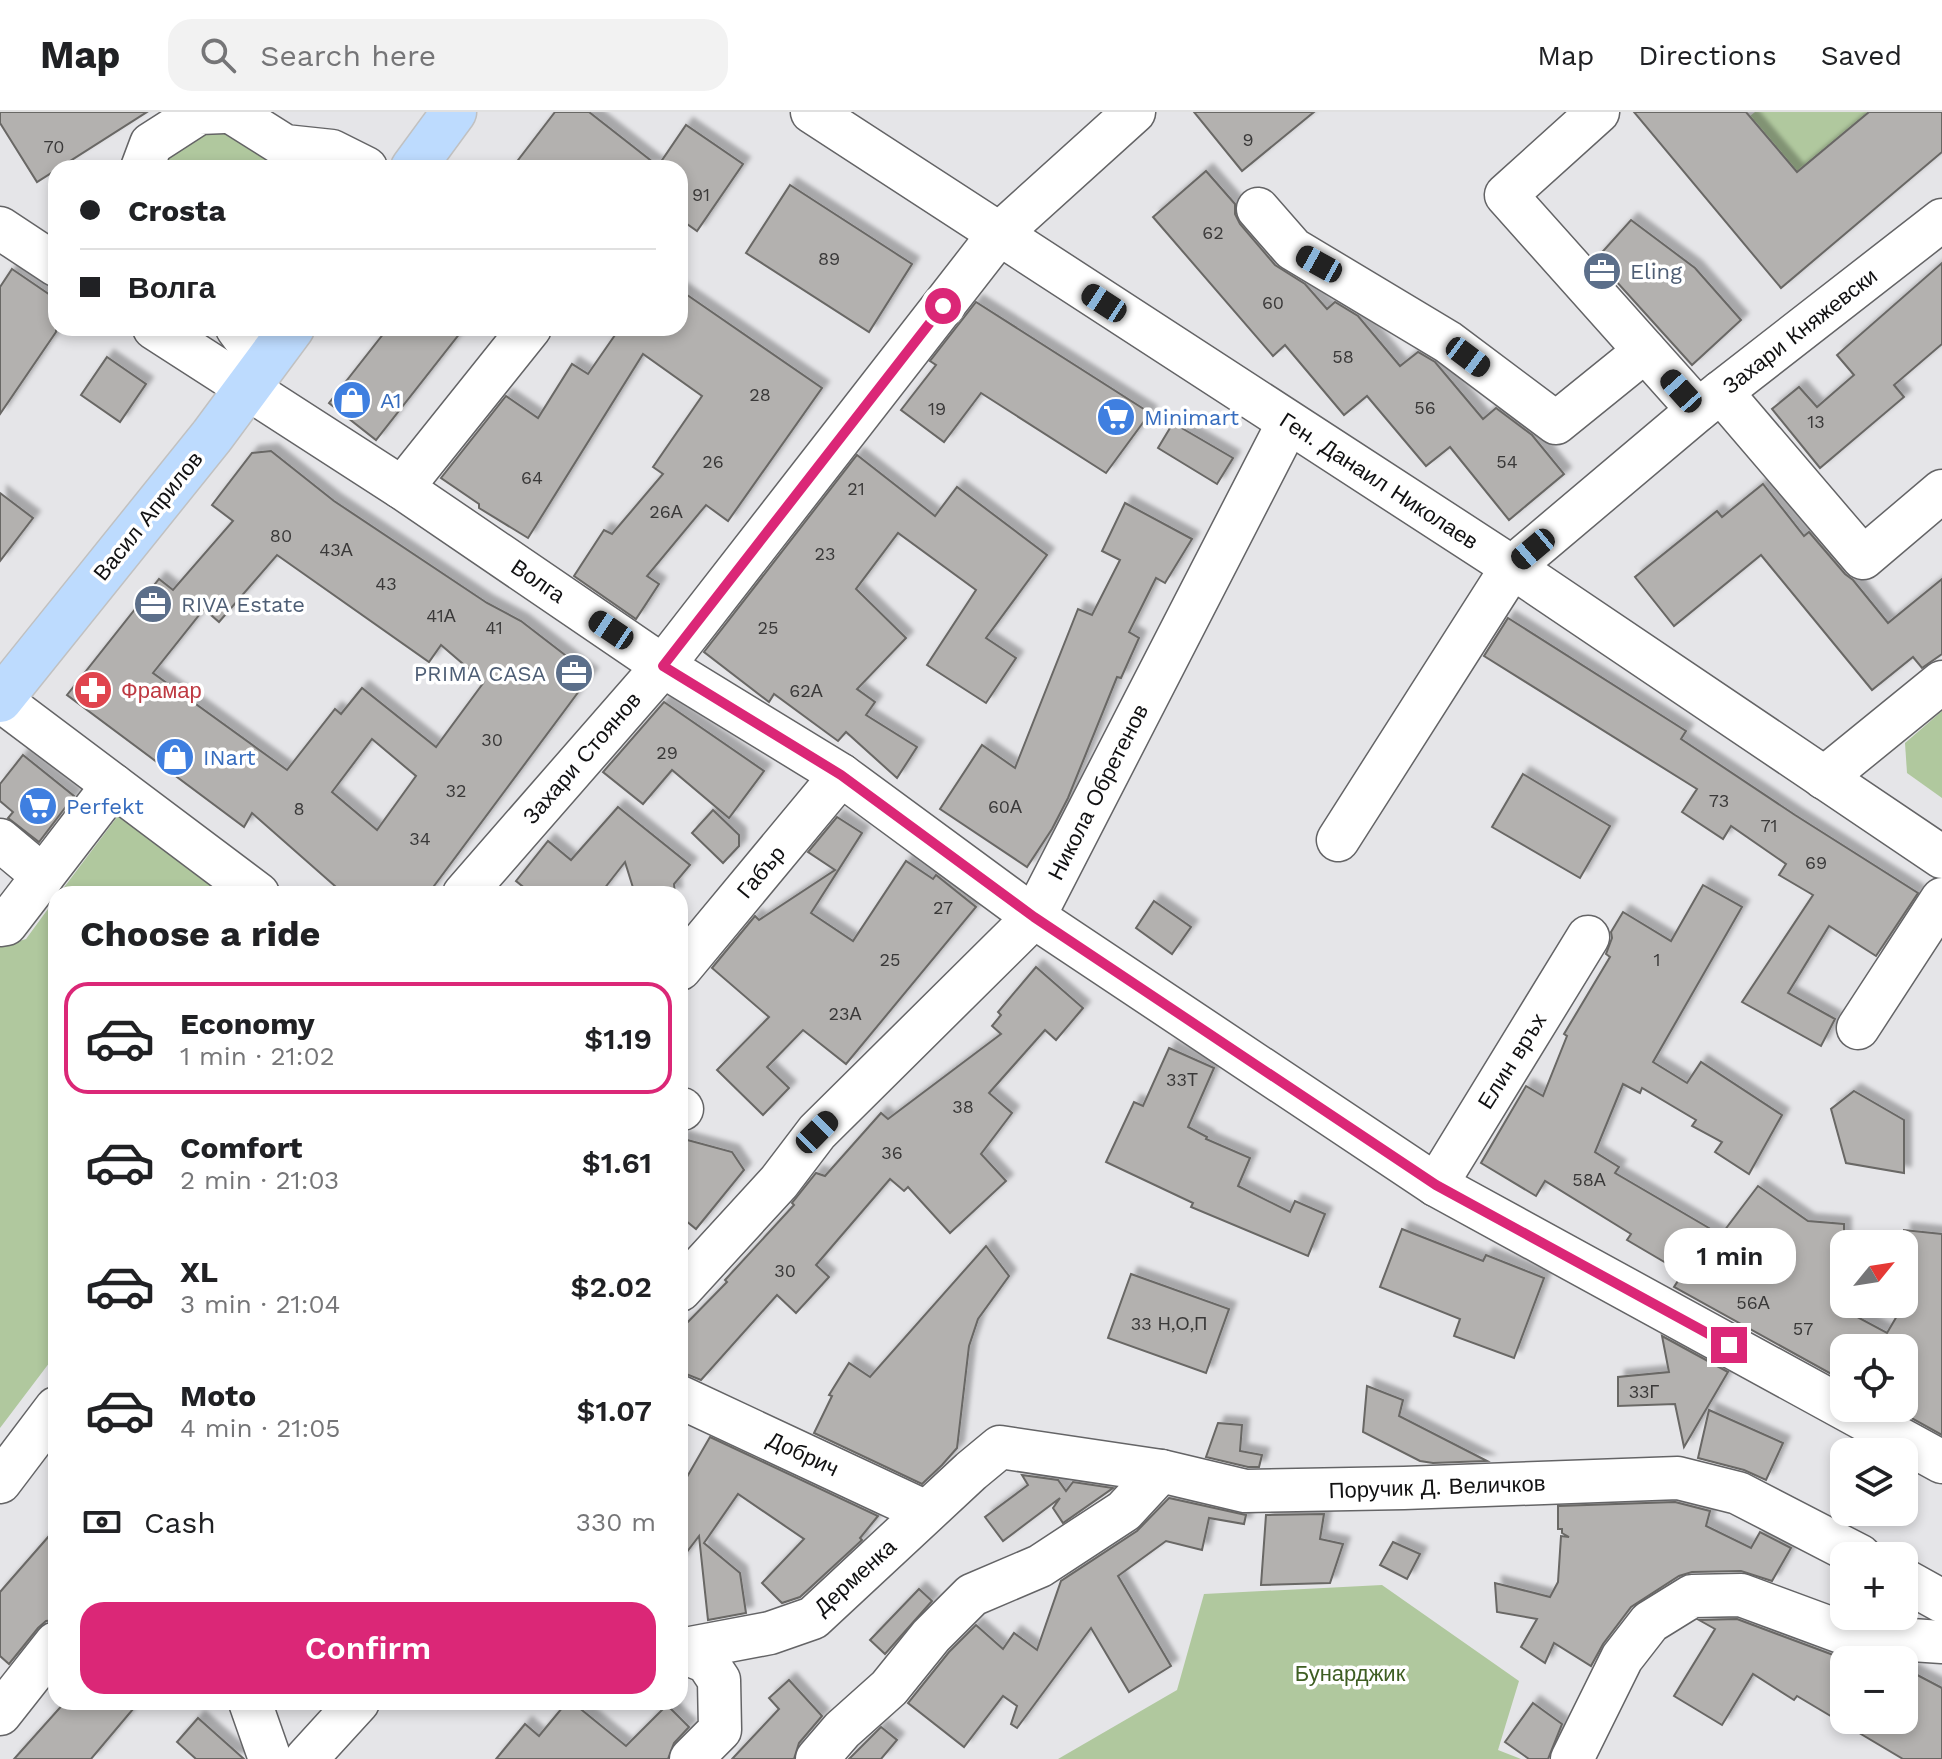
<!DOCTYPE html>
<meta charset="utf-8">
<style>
:root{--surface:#fff;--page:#f2f2f2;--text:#202124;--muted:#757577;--line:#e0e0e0;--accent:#db2777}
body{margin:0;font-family:"Work Sans",sans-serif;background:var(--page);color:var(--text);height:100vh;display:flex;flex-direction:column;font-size:30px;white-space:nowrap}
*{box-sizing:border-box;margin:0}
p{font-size:26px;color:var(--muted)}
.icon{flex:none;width:44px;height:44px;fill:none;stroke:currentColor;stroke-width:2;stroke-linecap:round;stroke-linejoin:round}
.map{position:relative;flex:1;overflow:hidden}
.drawer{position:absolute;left:48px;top:774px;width:640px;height:824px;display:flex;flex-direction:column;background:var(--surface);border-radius:24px;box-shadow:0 4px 12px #0003}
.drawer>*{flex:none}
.hud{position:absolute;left:48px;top:48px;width:640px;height:176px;border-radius:24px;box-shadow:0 4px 12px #0003;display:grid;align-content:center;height:176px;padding:0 32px;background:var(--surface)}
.needle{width:52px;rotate:60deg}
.buttons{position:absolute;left:1830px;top:1118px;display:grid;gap:16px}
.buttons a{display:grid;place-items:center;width:88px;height:88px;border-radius:16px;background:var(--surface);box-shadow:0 4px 12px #0003;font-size:40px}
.end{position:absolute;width:36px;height:36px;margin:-18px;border:10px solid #db2777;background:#fff;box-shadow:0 0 0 4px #fff}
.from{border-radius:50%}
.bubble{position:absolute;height:56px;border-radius:24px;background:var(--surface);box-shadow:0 4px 12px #0003;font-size:26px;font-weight:600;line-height:56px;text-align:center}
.car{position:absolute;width:24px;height:48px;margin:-24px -12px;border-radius:10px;box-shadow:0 0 6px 2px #0007;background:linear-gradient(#222 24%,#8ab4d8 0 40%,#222 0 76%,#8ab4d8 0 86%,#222 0)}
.hud b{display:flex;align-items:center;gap:28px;height:76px;font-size:30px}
.hud b+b{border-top:2px solid var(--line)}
.hud i{width:20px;height:20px;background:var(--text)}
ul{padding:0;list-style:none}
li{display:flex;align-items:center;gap:24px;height:112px;margin:0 16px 12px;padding:0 16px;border:4px solid transparent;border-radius:24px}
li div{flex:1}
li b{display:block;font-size:30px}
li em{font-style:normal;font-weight:600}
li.on{border-color:var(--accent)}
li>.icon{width:72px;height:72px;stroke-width:1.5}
h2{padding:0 32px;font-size:36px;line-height:96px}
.pay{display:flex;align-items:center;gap:20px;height:88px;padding:0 32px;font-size:30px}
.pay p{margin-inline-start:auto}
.button{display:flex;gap:16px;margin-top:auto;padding:16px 32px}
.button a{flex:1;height:92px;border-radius:24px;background:var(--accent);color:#fff;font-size:32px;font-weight:600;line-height:92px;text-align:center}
header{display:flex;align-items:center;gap:48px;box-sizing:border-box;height:112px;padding:0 40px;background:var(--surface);border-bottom:2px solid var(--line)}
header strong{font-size:38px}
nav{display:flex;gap:44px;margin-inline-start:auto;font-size:28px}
.search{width:560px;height:72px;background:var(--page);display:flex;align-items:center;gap:20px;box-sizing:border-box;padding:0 28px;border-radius:24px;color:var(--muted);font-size:30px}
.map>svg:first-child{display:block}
.green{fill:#b0c89e}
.building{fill:#b3b1af;stroke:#696765;stroke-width:2;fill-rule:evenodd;filter:url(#shadow)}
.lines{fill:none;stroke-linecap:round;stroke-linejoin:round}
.minor-casing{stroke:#646466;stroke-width:45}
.major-casing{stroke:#c1c1c1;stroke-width:47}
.minor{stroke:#fff;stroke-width:42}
.major{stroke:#bddbfe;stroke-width:44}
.route{stroke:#db2777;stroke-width:10}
.labels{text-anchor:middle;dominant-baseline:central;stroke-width:7;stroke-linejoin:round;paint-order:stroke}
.number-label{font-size:18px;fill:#3a3939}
.service-label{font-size:22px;fill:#4e5e75;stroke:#fff;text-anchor:start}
.street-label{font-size:22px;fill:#111112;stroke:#fff}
.shop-label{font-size:22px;fill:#366cbe;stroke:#fff;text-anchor:start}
.health-label{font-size:22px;fill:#be3a42;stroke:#fff;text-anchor:start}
.park-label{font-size:22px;fill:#3e5e22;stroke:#fff}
</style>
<header>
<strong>Map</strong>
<div class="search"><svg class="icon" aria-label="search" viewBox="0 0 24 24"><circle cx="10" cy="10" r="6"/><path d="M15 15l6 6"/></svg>Search here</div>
<nav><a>Map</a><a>Directions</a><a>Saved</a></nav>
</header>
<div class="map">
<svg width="1942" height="1647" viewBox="0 0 1942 1647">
<defs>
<filter id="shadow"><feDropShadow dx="7" dy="-7" stdDeviation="2" flood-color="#0004"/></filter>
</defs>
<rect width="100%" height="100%" fill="#e5e5e8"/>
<g class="green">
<path d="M1755,0H1869L1797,60L1750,4Z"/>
<path d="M218,6L318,56H154Z"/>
<path d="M1942,599V686L1907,661L1905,631Z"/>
<path d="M120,701L231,782H59Z"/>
<path d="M56,786V1242L0,1316V835L26,827Z"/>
<path d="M1382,1473L1519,1569L1498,1638L1521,1647H1058L1177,1578L1204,1482Z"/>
</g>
<g class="building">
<path d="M0,0H147L37,70L0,11Z"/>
<path d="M555,0H589L658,54L686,13L743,52L697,119L680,107V56H512Z"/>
<path d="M1194,0H1314L1242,59Z"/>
<path d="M1634,0H1746L1797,60L1869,0H1942V40L1781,176Z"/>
<path d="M1206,59L1235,92V102L1240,112L1275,153L1305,172L1327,197L1335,190L1358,204L1400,254L1418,240L1435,250L1483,307L1496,296L1532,323L1564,362L1509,408L1450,335L1426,354L1367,284L1344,303L1285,233L1273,244L1153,105Z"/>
<path d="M790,73L912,152L869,220L746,141Z"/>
<path d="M1631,108L1695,156L1741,208L1692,253L1596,147Z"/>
<path d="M1942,151V232L1894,273L1904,285L1820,356L1772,297L1799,275L1817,295L1854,263L1837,243Z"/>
<path d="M12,157L56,187V220L0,302V175Z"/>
<path d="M680,178L822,276L728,409L706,393L647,464L659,472L636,507L574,464L604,418L612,422L663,362L653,355L702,284L643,242L528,426L479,396V392L441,366L506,284L538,306L572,252L588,262L615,223L606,216H680Z"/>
<path d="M976,190L1150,301L1106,361L981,281L944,330L901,298L936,253L930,249Z"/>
<path d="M388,216H464L376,328L329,291Z"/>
<path d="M107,245L146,272L120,310L81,283Z"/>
<path d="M1173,311L1233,346L1217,372L1158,336Z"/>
<path d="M271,339L334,389L487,491L521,509L591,563L428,782H344L252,701L244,715L67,583L159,467L173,478L233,409L212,393L252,341ZM277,443L429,550L441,533L484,570L436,635L362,576L341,602L335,597L287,658L153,561L204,497L219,510ZM372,627L416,664L377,718L332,680Z"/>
<path d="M857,343L935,404L957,375L1047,443L986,526L1016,546L986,591L927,553L976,478L898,421L856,477L906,526L857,577L875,590L866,603L917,635L897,666L846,620L838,629L774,582L769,590L704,540Z"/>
<path d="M1763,372L1804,424L1809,420L1845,462L1853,468L1888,511L1942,467V542L1922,556L1913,545L1872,578L1761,443L1674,514L1635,465L1717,399L1722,405Z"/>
<path d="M0,381L33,406L0,449Z"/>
<path d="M1125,391L1192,427L1165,471L1156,466L1129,520L1139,526L1121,566L1117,565L1068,686L1052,717L1027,755L940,697L982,633L1015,656L1078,497L1092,503L1120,448L1102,439Z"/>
<path d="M1508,506L1686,619L1681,627L1795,703L1918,781L1876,844L1829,814L1788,881L1835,907L1821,934L1742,890L1813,783L1779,763L1786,752L1731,714L1723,727L1682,700L1697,677L1484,544Z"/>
<path d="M664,590L764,659L729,706L672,658L643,692L603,660Z"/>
<path d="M23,643L74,684L39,730L8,706L13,700L0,689V672Z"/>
<path d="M1523,662L1610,714L1580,766L1492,715Z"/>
<path d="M618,695L690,753L674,772L675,782H635L625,750L600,782H532L516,769L548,729L571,748Z"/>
<path d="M713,698L739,723V734L723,751L692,721Z"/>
<path d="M837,705L862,721L811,801L853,829L906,749L933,767L936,763L976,795L846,952L803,918L767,955L789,976L763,1003L717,958L769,905L712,856L755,804L759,808L835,758L808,740Z"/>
<path d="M1703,773L1742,795L1653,950L1687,971L1701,950L1782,1003L1749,1062L1715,1040L1722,1030L1692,1014L1696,1008L1642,976L1640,981L1623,972L1595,1040L1619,1055L1615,1061L1721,1123L1758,1074L1808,1109L1844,1112V1198L1887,1221L1904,1192V1118L1942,1122V1323L1904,1302V1236H1844V1269L1674,1175L1683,1161L1627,1128L1631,1122L1545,1069L1536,1084L1481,1051L1526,974L1543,984L1567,924L1564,922L1610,845L1606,842L1612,826L1611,820L1623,800L1671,829Z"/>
<path d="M1154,789L1191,815L1172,842L1136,816Z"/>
<path d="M1036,855L1083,896L1056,928L1045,918L989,981L1012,1001L981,1042L1006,1069L950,1121L908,1075L904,1079L890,1067L816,1153L829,1165L796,1201L777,1183L701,1268L686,1262L680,1256V1218L727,1170L725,1168L794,1093L792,1091L816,1061L825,1064L881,1001L888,1007L1001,922L992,914L1001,903L998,900Z"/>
<path d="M1169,936L1214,956L1188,1015L1207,1025L1206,1027L1250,1046L1238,1074L1290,1100L1295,1089L1325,1102L1308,1144L1191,1095L1193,1091L1106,1050L1134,990L1143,994Z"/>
<path d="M1854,979L1904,1008V1061L1846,1051L1831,997Z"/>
<path d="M680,1026L732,1040L744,1058L696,1117L680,1104Z"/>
<path d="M1402,1117L1483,1149L1486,1143L1544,1166L1514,1246L1454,1224L1460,1207L1380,1175Z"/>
<path d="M986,1134L1009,1164L978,1207L969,1234L957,1336L942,1353L922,1372L814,1321L832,1284L829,1283L849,1251L870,1265Z"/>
<path d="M1131,1162L1229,1197L1206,1261L1108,1226Z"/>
<path d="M1662,1224L1728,1260L1684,1335L1675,1292L1618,1294V1265L1669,1260Z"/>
<path d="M1367,1274L1403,1288L1399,1304L1487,1349L1433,1351L1420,1349L1363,1320Z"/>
<path d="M1709,1298L1783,1331L1766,1368L1744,1358L1698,1346Z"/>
<path d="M1218,1311L1242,1313L1240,1339L1262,1343L1259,1355H1248L1206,1345Z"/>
<path d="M710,1325L878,1404L860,1426L862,1428L800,1485L782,1491L762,1471L804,1427L738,1382L704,1431L740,1461L746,1501L708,1508L699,1424L680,1449V1377Z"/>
<path d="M1022,1363L1058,1368L1066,1379L1073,1370L1113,1376L1063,1411L1053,1396L1060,1386L1003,1429L985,1405L1028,1373Z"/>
<path d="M1169,1386L1246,1403L1244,1412L1209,1406L1202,1438L1166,1429L1118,1464L1171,1554L1129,1580L1091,1516L1017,1616L1011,1612L1017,1594L1003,1584L964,1635L908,1591L949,1540L976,1513L1003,1537L1014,1521L1037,1538L1061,1469L1137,1419Z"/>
<path d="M1675,1390L1710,1399L1706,1414L1751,1436L1760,1420L1791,1436L1772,1469L1741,1459L1692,1460L1679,1464L1631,1495L1603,1532L1591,1554L1554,1531L1545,1551L1521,1535L1537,1507L1497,1500L1495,1471L1550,1485L1558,1470L1561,1424L1569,1425L1562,1421V1417H1558V1394Z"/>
<path d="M1324,1402L1320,1427L1343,1432L1330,1471L1261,1473L1266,1403Z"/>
<path d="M56,1416V1508L46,1509L38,1516L9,1552L0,1544V1480Z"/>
<path d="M1393,1430L1420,1442L1407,1467L1380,1453Z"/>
<path d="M919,1477L932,1489L885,1542L870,1528Z"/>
<path d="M1737,1507L1844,1547V1608H1904V1556L1942,1576V1647H1903L1797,1584L1794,1588L1753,1562L1722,1613L1674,1584L1715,1517L1699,1508Z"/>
<path d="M789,1568L822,1604L799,1631L794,1647H732L779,1597L769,1586Z"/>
<path d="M65,1590H139L91,1647H14Z"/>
<path d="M567,1590H572L626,1634L667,1593L689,1615L674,1631L668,1647H496L525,1612L539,1624Z"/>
<path d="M1533,1591L1562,1612L1548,1647H1529L1505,1630Z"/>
<path d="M198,1606L244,1647H196L177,1630Z"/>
<path d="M881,1615L897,1628L881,1647H849Z"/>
</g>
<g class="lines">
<defs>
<g id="minor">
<path d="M231,0L285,34L332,39L366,56"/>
<path d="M812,0L1512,455L1942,745"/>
<path d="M1598,0L1506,83L1698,298"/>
<path d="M142,56L151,32L199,1L224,0"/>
<path d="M1258,97L1293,137L1448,230L1556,311L1645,239"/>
<path d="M0,116L56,153"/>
<path d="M154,216L402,376L663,554L841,663L1034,805L1436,1073L1942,1350"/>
<path d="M237,216L264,253"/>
<path d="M1721,280L1863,446L1942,379"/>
<path d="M402,376L530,216"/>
<path d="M0,588L258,782"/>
<path d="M1824,666L1942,570"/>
<path d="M0,728L43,764"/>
<path d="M1338,728L1512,455L1698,298L1942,108"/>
<path d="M464,782L663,554L999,122L1134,0"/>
<path d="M0,813L6,812L113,673"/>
<path d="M680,857L841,663"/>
<path d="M1858,916L1942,787"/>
<path d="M680,997H682"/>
<path d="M1436,1073L1588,825"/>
<path d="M680,1178L779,1070L817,1020L1034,805L1288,311"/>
<path d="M680,1285L926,1400"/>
<path d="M0,1370L56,1296"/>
<path d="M1904,1468L1942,1489"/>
<path d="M680,1538L770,1521L813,1506L971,1359L1000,1335L1161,1359L1245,1379L1404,1376L1678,1366L1738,1381L1860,1444"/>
<path d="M680,1539L707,1550L719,1568L720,1618L691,1647"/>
<path d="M250,1590L270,1647"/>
<path d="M0,1602L56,1531"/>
<path d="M306,1647L358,1590"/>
<path d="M817,1647L842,1618L889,1576L931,1524L972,1483L1040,1454L1124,1399L1161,1359"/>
<path d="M1572,1647L1622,1546L1650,1510L1692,1484L1741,1483L1852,1524L1942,1530"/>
</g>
<g id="major">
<path d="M413,56L454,0"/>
<path d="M0,588L212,324L292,216"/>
</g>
</defs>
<use href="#minor" class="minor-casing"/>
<use href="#major" class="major-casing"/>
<use href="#minor" class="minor"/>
<use href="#major" class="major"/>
</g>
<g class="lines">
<path class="route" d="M943,194L663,554L841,663L1034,805L1436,1073L1729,1233"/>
</g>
<defs>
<symbol id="office-disc" viewBox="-11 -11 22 22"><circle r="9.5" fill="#5c6f8a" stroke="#fff"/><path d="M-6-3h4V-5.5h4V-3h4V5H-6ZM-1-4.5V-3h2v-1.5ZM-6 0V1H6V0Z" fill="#fff"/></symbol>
<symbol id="shop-disc" viewBox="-11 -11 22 22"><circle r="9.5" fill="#3f7fe0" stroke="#fff"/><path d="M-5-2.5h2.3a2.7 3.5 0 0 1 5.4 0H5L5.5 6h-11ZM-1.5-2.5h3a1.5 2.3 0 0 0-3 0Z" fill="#fff"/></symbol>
<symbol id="supermarket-disc" viewBox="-11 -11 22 22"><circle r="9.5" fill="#3f7fe0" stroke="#fff"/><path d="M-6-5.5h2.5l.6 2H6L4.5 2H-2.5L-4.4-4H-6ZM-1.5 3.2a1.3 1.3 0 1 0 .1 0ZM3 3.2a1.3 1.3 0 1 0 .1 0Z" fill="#fff"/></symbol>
<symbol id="pharmacy-disc" viewBox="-11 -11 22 22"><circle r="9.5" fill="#e0444e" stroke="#fff"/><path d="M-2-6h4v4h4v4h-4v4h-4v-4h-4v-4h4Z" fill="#fff"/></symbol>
</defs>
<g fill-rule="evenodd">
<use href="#office-disc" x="1580" y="137" width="44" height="44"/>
<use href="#shop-disc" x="330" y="266" width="44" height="44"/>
<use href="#supermarket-disc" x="1094" y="283" width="44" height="44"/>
<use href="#office-disc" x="131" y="470" width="44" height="44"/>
<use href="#office-disc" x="552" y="539" width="44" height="44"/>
<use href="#pharmacy-disc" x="71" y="556" width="44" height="44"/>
<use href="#shop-disc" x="153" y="623" width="44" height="44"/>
<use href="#supermarket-disc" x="16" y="672" width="44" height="44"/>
</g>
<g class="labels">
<g class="number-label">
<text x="1248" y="27">9</text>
<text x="54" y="34">70</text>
<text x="701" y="82">91</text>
<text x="1213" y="120">62</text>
<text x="829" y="146">89</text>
<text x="1273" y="190">60</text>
<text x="1343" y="244">58</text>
<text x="760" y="282">28</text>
<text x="1425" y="295">56</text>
<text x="937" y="296">19</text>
<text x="1816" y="309">13</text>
<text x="713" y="349">26</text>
<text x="1507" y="349">54</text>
<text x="532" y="365">64</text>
<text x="856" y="376">21</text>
<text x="666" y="399">26А</text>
<text x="281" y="423">80</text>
<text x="336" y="437">43А</text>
<text x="825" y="441">23</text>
<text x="386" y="471">43</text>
<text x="441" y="503">41А</text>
<text x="494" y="515">41</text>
<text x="768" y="515">25</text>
<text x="806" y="578">62А</text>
<text x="492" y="627">30</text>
<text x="667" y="640">29</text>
<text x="456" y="678">32</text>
<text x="1719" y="688">73</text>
<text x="1005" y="694">60А</text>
<text x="299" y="696">8</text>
<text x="1769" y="713">71</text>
<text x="420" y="726">34</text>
<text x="1816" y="750">69</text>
<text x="943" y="795">27</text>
<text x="890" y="847">25</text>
<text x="1657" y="847">1</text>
<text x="845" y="901">23А</text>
<text x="1182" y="967">33Т</text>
<text x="963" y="994">38</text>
<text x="892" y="1040">36</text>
<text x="1589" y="1067">58А</text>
<text x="785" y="1158">30</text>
<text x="1753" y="1190">56А</text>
<text x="1169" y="1211">33 Н,О,П</text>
<text x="1803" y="1216">57</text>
<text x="1644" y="1279">33Г</text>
</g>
<g class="service-label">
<text x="1630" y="159">Eling</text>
<text x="181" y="492">RIVA Estate</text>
<text x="546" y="561" text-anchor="end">PRIMA CASA</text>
</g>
<g class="street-label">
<text transform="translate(1800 219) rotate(-38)">Захари Княжевски</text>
<text transform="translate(1379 369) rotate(33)">Ген. Данаил Николаев</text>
<text transform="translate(148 404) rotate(-51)">Васил Априлов</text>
<text transform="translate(538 469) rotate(34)">Волга</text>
<text transform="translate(582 646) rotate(-49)">Захари Стоянов</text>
<text transform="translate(1098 680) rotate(-63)">Никола Обретенов</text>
<text transform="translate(761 760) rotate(-50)">Габър</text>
<text transform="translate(1512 949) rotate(-58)">Елин връх</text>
<text transform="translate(803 1342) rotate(25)">Добрич</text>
<text transform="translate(1437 1375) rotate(-2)">Поручик Д. Величков</text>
<text transform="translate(855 1465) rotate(-42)">Дерменка</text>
</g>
<g class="shop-label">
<text x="380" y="288">A1</text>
<text x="1144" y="305">Minimart</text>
<text x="203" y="645">INart</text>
<text x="66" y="694">Perfekt</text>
</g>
<g class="health-label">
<text x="121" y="578">Фрамар</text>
</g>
<g class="park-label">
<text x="1350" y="1561">Бунарджик</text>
</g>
</g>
</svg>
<div class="buttons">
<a><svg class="needle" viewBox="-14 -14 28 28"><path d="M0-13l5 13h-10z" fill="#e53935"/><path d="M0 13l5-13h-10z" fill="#757577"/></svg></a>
<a><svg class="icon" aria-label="locate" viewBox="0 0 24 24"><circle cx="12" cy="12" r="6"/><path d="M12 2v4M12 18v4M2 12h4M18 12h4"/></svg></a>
<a><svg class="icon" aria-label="layers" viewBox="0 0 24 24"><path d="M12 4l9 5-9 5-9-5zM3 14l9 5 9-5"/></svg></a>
<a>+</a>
<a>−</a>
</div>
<i class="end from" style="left:943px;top:194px"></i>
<i class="end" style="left:1729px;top:1233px"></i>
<div class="bubble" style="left:1664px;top:1116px;width:132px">1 min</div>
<i class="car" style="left:1319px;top:152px;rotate:299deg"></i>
<i class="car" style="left:1104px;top:191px;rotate:303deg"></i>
<i class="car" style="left:1468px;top:245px;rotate:127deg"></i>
<i class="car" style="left:1681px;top:279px;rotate:318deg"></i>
<i class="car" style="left:1533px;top:437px;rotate:230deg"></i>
<i class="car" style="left:611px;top:518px;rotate:304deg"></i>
<i class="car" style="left:817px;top:1020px;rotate:45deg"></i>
<div class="hud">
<b><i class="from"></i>Crosta</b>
<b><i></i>Волга</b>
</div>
<section class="drawer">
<h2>Choose a ride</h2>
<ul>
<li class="on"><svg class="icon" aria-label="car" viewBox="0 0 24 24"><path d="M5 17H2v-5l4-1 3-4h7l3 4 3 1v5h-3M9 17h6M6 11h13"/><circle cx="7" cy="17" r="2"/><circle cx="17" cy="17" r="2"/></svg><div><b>Economy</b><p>1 min · 21:02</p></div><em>$1.19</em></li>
<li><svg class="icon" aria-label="car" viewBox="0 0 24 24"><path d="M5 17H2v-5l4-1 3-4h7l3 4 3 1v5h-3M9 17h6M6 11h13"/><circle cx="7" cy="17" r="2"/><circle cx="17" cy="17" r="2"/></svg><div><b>Comfort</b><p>2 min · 21:03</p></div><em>$1.61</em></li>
<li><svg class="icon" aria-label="car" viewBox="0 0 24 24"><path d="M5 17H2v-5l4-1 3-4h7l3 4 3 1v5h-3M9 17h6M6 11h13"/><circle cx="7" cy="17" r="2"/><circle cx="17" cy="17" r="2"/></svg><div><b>XL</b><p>3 min · 21:04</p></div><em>$2.02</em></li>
<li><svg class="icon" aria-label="car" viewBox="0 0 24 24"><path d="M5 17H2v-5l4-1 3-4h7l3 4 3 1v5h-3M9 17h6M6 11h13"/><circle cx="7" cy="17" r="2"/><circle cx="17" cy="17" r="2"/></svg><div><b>Moto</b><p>4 min · 21:05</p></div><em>$1.07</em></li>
</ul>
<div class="pay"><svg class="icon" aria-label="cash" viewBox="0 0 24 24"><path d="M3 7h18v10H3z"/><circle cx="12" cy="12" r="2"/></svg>Cash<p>330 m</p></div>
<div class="button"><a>Confirm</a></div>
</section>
</div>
